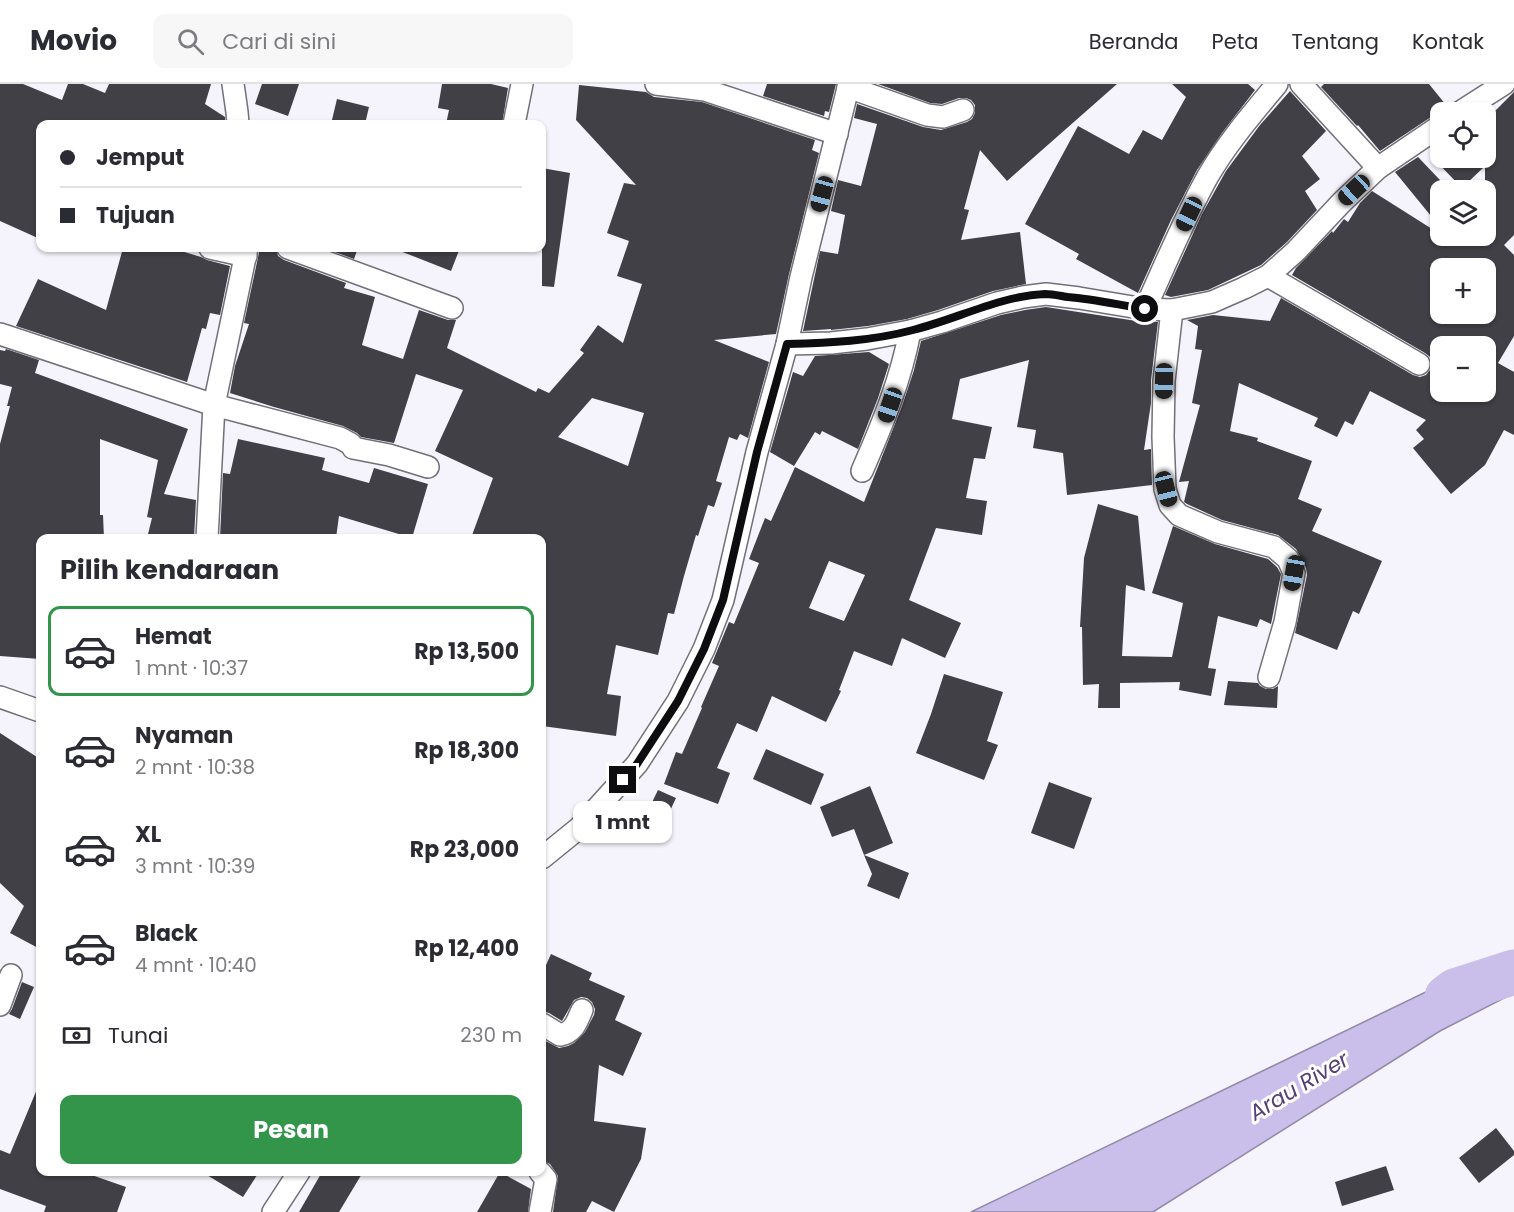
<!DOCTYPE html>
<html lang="id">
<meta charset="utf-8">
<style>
:root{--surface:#fff;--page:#f7f7f7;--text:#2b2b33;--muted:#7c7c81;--line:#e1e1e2;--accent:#33954a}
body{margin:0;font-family:Poppins,sans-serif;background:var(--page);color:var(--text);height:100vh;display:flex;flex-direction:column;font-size:22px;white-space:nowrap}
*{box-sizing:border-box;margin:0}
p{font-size:20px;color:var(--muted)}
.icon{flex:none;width:33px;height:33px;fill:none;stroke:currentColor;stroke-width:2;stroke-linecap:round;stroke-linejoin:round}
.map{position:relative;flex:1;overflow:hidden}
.sheet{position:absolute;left:36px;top:450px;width:510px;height:642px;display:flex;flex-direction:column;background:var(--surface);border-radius:12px;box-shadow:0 2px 4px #0004}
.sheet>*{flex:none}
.hud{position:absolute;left:36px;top:36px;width:510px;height:132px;border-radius:12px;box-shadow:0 2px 4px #0004;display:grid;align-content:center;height:132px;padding:0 24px;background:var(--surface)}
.fabs{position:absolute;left:1430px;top:18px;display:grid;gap:12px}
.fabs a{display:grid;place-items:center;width:66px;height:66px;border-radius:12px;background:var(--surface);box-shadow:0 2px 4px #0004;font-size:30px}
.end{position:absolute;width:27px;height:27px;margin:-14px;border:8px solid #0d0c0f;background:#fff;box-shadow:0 0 0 3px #fff}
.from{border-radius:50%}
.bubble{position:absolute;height:42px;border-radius:12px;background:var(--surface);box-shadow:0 2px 4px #0004;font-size:20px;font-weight:700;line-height:42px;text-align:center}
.car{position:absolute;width:18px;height:36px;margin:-18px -9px;border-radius:8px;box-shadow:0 0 4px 2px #0007;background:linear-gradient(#222 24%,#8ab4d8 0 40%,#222 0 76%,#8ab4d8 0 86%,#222 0)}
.hud b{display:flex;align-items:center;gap:21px;height:57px;font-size:22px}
.hud b+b{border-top:2px solid var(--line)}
.hud i{width:15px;height:15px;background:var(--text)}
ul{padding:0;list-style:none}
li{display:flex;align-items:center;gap:18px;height:90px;margin:0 12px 9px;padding:0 12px;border:3px solid transparent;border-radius:12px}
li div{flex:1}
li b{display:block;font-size:22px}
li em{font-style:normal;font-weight:700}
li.on{border-color:var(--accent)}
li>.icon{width:54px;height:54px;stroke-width:1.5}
h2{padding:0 24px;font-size:27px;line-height:72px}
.pay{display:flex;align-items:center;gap:15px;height:66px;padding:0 24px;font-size:22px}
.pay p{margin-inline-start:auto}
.cta{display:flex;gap:12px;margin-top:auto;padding:12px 24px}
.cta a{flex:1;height:69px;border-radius:12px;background:var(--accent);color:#fff;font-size:24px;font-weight:700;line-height:69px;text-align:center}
header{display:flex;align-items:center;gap:36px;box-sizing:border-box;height:84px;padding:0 30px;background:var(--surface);border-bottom:2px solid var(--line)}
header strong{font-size:28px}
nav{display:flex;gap:33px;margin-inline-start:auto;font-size:21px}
.search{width:420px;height:54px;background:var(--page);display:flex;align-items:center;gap:15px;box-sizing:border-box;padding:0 21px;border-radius:12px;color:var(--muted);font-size:22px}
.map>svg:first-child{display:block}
.water{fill:#cabeea;stroke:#9189a8;stroke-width:1.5}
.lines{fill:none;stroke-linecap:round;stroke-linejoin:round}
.river{stroke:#cabeea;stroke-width:45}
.building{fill:#424047;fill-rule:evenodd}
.street-casing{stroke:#716f77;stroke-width:24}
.street{stroke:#fff;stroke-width:21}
.route{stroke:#0d0c0f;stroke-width:8}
.labels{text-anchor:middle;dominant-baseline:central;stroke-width:6;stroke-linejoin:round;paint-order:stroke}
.water-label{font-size:22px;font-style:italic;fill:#534078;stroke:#fff}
</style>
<header>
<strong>Movio</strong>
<div class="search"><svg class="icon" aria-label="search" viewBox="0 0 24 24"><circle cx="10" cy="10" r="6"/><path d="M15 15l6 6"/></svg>Cari di sini</div>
<nav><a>Beranda</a><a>Peta</a><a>Tentang</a><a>Kontak</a></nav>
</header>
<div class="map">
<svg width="1514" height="1128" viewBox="0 0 1514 1128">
<rect width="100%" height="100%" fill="#f5f3fb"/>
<path class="water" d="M1496,874L1514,909L1440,947L1153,1128H971Z"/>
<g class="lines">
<path class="river" d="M1447,913L1455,907L1514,888"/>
</g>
<g class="building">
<path d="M0,0H23L62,16L68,0H83L105,9L109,0H211L205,20L225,33V40H40V155L0,137Z"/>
<path d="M262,0H299L288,32L255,20Z"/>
<path d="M442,0H491L508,4L502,40H446L449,26L438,24Z"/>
<path d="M767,0H836L829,28L825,27L824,32L763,12Z"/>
<path d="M878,0H1117L1007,97L980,66L964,125L969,126L961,156L1020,148L1026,200L993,207L938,226L907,235L868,242L831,246V245L803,247L820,167L838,170L845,131L831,127L838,96L861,102L877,40L854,34L857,20L923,43L941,46L967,38L972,35L975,29V21L971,16L966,14H959L942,20L930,19Z"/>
<path d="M1172,0H1248L1255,6L1222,49L1197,86L1171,136L1138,209L1076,175L1079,170L1025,140L1078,42L1129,70L1143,46L1162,56L1186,13Z"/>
<path d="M1324,0H1429L1446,21L1434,31L1380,67L1358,41L1357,42L1321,3Z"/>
<path d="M579,1L646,8L649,10L654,13L702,18L815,56L812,66L819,69L789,190L776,250L714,256L769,278L748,354L740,350L737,356L729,353L716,397L722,399L714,423L708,421L698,452L696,451L684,492L674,530L668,529L658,571L616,561L607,610L621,612L616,652L542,642V454H471L493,394L435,367L463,306L416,290L394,359L361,353L357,349L343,342L274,323L230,309L235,282L249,240L244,239L260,164H276L278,172L284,176L346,199L344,204L375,213L362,261L403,275L419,226L448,236H456L447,264L536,308L538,304L549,309L584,269L580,266L598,241L623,259L642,200L617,192L629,157L607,149L624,99L636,101L576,36ZM592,314L644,329L628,382L558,353Z"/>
<path d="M1290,7L1326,47L1302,72L1320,95L1305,107L1317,126L1287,158L1261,181L1208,206L1171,213L1165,211L1202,130L1226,87L1260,41Z"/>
<path d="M1514,8V151L1504,161L1514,171V252L1498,279L1514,288V351L1504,346L1485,381L1451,410L1413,364L1424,355L1416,346L1426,336L1370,307L1353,341L1345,337L1337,353L1314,342L1318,334L1239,299L1230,347L1258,354L1257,357L1312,377L1298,415L1322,425L1312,447L1382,477L1359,530L1353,527L1337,566L1295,549L1307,491L1306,484L1296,465L1278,451L1222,436L1187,420L1184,418L1189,397L1179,398L1200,321L1192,319L1202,266L1195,265L1198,242L1187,236L1213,231L1270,237L1281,214L1413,291L1420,293L1426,291L1430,286L1432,279L1430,273L1425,269L1292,191L1296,184L1332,147L1333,149L1344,135L1348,138L1360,119L1372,107L1440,150V152H1443L1451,156L1447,152H1485V82L1462,104L1433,74H1485V37ZM1440,184H1485V230H1440ZM1440,262H1485V308H1440Z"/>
<path d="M337,15L369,23L365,40H331Z"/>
<path d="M1418,73L1440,96V143L1395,88Z"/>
<path d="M542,84L570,89L554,203L542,202Z"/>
<path d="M123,164H152L170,168L171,164L201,173L207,176L230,182L220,231L210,229L206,245L202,244L187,298L16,242L38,195L106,226Z"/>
<path d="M324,164H358L354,175Z"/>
<path d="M395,164H460L451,187L395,165Z"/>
<path d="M1046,223L1143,238H1158L1151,296V319L1144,366L1151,365L1152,401L1067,411L1063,369L1033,364L1036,346L1017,343L1029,276L960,295L952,335L992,343L985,375L974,374L966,414L987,417L982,451L936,444L909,516L961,539L945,574L902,554L892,582L854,567L839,606L841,607L826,638L772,612L757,648L737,639L717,684L730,689L718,720L664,700L676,668L682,670L702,624L701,623L719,582L712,579L729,538L734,540L759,479L749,475L765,434L771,437L795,383L864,418L902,322L914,286L921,257L1001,231L1025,226ZM829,477L865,491L844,537L809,524Z"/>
<path d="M6,265L39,276L35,289L188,345L164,410L196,416L194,454H147L152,434L147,433L158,376L100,355V431H103L104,454H40V500L36,540H40V575L0,572V360L10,322H7L12,303L0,300V266L5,267Z"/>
<path d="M869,268L889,280L878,314L858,365L822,347L820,351L815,348L794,382L770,368L793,288L803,292L815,272Z"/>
<path d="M238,355L325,374L322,386L369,399L374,384L428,400L412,454L339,432L336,454H220L223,389L230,390Z"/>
<path d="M1098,420L1138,432L1145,507L1126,501L1122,572L1172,573L1183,519L1152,509L1173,442L1215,460L1268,475L1277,483L1281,490L1271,540L1260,535L1257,543L1218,532L1208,584L1216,585L1211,612L1179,606L1180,598L1120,599V624H1098L1099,600L1083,601L1082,543H1080L1084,474Z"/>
<path d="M944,590L1003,608L987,657L998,661L984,696L916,669L931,630Z"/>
<path d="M1228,597L1258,599L1260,602L1266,605H1273L1278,602L1277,624L1224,621Z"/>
<path d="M0,649L40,675V865L10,849L24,822L0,799Z"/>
<path d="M766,665L824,690L811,721L753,695Z"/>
<path d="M1049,698L1092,714L1074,765L1031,749Z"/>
<path d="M870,702L893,759L864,771L854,745L832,753L820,723Z"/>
<path d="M658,706L676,714L662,744L644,735Z"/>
<path d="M864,771L909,789L899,815L867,802L872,790Z"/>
<path d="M551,870L592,889L589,896L625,912L615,936L642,949L623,992L599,981L594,1037L646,1044L641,1075L614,1128L592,1117L586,1128H553L558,1092L550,1080L542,1076V955L559,964L568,962L574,959L585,948L594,931L595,925L592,918L587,914L581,913L574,916L562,937L549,929L542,927V890Z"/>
<path d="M22,898L34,903L20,935L9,930L12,925Z"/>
<path d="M40,998V1088H83L126,1103L117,1128H44L46,1122L0,1105V1066L10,1070Z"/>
<path d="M1496,1044L1514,1067V1071L1479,1099L1459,1074Z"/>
<path d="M1386,1082L1394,1106L1342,1122L1335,1098Z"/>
<path d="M202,1088H259L243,1113Z"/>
<path d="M322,1088H363L339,1128H299Z"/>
<path d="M500,1088L531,1105L528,1128H477Z"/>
</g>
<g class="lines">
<defs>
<g id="street">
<path d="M233,0L237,28L238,40"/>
<path d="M656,0L705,6L837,50"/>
<path d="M1301,0L1378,84"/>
<path d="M848,3L927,31L943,33L963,26"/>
<path d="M1460,28L1504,0"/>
<path d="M514,40L522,0"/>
<path d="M210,164L246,172"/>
<path d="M288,164L452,224"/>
<path d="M1268,192L1419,280"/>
<path d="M1145,225C1165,181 1184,135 1208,92C1227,59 1253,29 1277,0"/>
<path d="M1172,226L1164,297L1163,353L1165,405L1170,421L1179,431L1218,448L1274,463L1288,475L1294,489L1285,538L1269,593"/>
<path d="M0,250L214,321L340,354L351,360L353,364L389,371L428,383"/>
<path d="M787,260L831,259L867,255L910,247L942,238L997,219L1023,213L1046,210L1079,214L1145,225L1172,226L1212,218L1244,204L1268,192L1296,167L1342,118L1378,84L1440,42"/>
<path d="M862,387C882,341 901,296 910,247"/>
<path d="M207,454L214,321L247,164"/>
<path d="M0,613L40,627"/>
<path d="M542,774L579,744L637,680L678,617L704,565L723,516L757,368L787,260L801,193L849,0"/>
<path d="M0,921L11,891"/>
<path d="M542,940L560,951C574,949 577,937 582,926"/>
<path d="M273,1128L299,1088"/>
<path d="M540,1128L546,1095L540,1088"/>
</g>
</defs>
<use href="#street" class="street-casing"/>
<use href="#street" class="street"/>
</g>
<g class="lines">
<path class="route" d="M623,696L637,680L678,617L704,565L723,516L757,368L787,260C829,259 872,257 913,246C957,235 1000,212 1045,210C1053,210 1061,212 1068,213C1094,215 1119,221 1145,225"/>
</g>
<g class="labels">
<g class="water-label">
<text transform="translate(1299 1002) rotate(-31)">Arau River</text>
</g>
</g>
</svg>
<div class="fabs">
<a><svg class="icon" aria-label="locate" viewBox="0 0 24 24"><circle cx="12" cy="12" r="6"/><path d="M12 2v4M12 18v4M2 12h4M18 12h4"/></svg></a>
<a><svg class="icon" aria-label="layers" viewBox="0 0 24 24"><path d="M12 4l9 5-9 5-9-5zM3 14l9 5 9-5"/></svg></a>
<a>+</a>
<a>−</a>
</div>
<i class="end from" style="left:1145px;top:225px"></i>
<i class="end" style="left:623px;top:696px"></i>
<div class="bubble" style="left:573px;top:717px;width:99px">1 mnt</div>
<i class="car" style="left:1354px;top:106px;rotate:227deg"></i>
<i class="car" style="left:822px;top:110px;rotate:195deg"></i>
<i class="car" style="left:1189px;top:130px;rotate:205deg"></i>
<i class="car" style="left:1164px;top:297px;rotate:181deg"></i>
<i class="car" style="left:890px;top:321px;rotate:199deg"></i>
<i class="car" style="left:1166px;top:405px;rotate:166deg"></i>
<i class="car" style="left:1294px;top:489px;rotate:190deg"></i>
<div class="hud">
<b><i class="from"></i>Jemput</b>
<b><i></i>Tujuan</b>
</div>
<section class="sheet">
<h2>Pilih kendaraan</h2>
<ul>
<li class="on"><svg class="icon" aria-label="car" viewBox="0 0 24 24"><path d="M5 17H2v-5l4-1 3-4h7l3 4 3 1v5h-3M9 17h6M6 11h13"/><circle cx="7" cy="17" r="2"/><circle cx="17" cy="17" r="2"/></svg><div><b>Hemat</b><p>1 mnt · 10:37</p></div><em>Rp 13,500</em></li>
<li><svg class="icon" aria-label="car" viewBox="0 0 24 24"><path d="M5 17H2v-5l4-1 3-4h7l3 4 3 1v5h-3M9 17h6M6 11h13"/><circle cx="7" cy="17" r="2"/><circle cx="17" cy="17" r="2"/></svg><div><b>Nyaman</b><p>2 mnt · 10:38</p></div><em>Rp 18,300</em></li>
<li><svg class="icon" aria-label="car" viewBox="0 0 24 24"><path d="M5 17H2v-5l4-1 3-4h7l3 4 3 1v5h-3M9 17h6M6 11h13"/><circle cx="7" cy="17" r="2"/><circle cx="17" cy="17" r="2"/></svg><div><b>XL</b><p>3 mnt · 10:39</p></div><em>Rp 23,000</em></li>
<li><svg class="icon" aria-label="car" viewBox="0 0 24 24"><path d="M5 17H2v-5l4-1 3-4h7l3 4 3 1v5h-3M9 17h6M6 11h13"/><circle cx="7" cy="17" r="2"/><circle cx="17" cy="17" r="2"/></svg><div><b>Black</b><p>4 mnt · 10:40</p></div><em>Rp 12,400</em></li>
</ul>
<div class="pay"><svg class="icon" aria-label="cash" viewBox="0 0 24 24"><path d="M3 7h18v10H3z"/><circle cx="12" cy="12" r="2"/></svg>Tunai<p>230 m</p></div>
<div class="cta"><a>Pesan</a></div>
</section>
</div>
